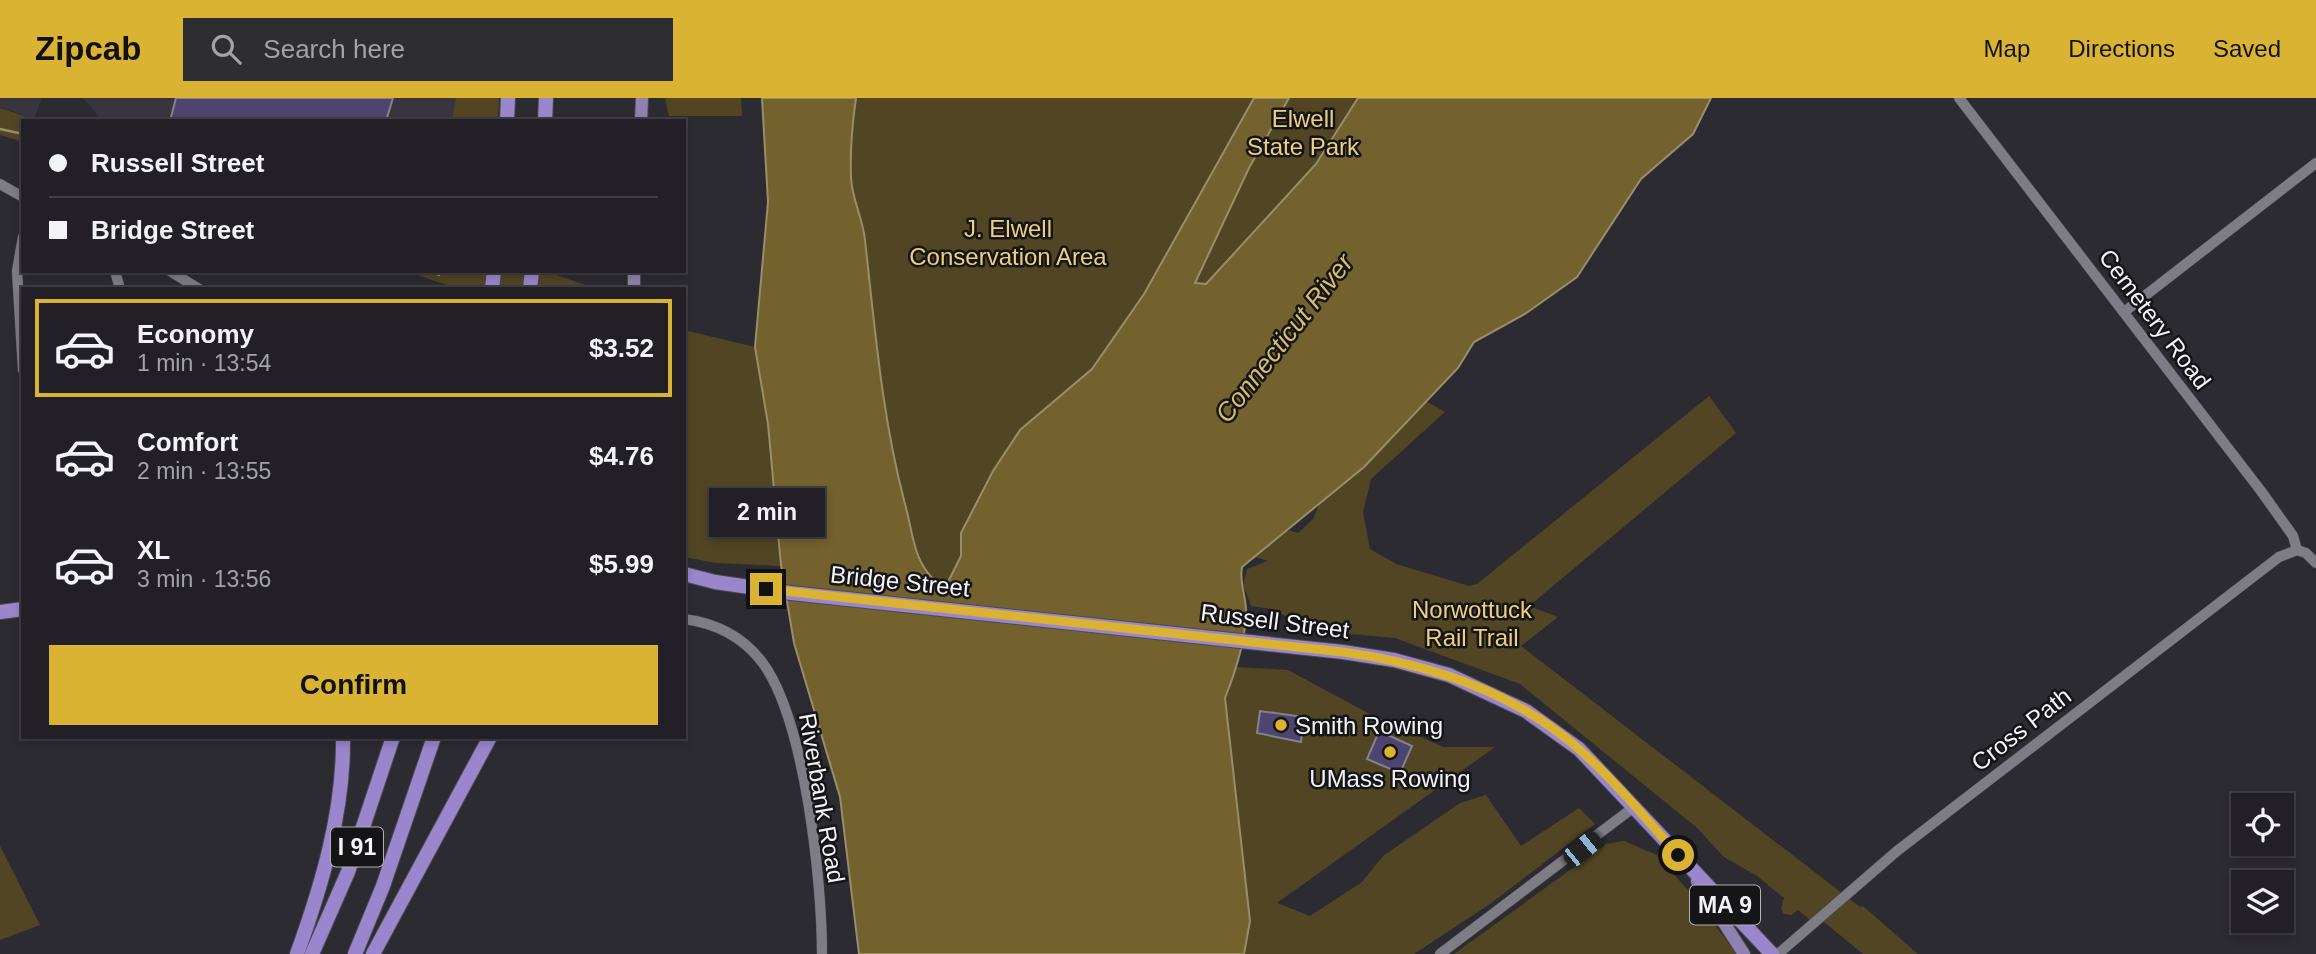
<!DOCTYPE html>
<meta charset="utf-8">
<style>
:root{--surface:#222026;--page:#2e2d32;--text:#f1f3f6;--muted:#a2a3a7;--line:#3f3e43;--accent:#dab333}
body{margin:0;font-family:Helvetica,sans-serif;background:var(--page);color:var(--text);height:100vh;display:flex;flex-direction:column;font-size:26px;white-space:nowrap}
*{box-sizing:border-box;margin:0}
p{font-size:23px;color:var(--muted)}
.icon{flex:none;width:38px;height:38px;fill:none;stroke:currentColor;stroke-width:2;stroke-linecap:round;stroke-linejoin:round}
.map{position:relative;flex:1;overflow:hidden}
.panel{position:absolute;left:21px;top:189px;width:665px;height:452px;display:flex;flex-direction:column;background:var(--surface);border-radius:0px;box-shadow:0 4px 10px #0003,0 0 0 2px var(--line)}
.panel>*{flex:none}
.banner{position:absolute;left:21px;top:21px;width:665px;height:154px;border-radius:0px;box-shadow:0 4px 10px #0003,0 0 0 2px var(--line);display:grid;align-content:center;height:154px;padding:0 28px;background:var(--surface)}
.controls{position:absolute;left:2231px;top:695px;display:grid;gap:14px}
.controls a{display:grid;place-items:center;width:63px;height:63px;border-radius:0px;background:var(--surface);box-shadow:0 4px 10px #0003,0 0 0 2px var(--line);font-size:35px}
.end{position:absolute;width:32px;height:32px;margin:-16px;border:9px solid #dab333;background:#111;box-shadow:0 0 0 4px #111}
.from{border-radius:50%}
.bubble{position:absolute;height:49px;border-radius:0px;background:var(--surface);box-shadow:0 4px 10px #0003,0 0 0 2px var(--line);font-size:23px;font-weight:600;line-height:49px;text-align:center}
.car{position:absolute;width:21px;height:42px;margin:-21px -10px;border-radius:9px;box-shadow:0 0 5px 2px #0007;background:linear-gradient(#222 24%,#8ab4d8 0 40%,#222 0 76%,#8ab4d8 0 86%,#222 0)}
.banner b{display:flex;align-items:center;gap:24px;height:66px;font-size:26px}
.banner b+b{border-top:2px solid var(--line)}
.banner i{width:18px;height:18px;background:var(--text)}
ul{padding:12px 0 0;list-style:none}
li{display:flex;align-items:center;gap:21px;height:98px;margin:0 14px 10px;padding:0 14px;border:4px solid transparent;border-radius:0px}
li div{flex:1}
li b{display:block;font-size:26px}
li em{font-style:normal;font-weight:600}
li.active{border-color:var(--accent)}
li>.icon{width:63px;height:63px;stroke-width:1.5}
.action{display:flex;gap:14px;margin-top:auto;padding:14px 28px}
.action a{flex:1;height:80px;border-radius:0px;background:var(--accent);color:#111;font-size:28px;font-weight:600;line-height:80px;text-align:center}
header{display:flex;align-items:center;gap:42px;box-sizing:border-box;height:98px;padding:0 35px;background:var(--accent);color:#111}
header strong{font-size:33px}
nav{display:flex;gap:38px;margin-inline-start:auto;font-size:24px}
.search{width:490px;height:63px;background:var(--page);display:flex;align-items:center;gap:18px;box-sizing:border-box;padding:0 24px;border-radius:0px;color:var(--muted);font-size:26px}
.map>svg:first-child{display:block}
.built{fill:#383541}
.green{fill:#514524}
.water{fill:#73612e;stroke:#9a8d6b;stroke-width:2}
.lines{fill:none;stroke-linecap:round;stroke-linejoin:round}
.stream{stroke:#9a8d6b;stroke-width:2.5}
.building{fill:#4f436f;stroke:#84828a;stroke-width:2}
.minor-casing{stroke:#4b4a4f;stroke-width:11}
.major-casing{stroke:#4b4a4f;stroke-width:14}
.highway-casing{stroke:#4b4a4f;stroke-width:16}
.minor{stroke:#7e7c85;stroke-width:10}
.major{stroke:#8f82b0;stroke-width:12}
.highway{stroke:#9a86cd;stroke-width:14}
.route{stroke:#dab333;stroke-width:9}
.poi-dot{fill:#dab333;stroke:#151417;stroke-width:2.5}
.labels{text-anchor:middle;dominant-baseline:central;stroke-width:5;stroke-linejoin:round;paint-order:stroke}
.shield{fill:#151417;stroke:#b1b0b4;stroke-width:2}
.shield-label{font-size:23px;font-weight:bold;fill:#f4f3f8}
.park-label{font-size:24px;fill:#eccf80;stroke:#151417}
.street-label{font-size:24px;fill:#f4f3f8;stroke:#151417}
.poi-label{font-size:24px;fill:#f4f3f8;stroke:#151417;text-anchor:start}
.water-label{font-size:26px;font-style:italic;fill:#d9bd6e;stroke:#151417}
</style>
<header>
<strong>Zipcab</strong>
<div class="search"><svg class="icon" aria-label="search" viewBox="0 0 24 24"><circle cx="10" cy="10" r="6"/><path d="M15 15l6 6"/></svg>Search here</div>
<nav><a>Map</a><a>Directions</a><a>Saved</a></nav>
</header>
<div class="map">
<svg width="2316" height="856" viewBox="0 0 2316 856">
<rect width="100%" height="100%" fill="#2d2b32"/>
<g class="built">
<path d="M0,0H42L34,21L0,9Z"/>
<path d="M83,0H456V15L452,23H103Z"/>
</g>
<g class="green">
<path d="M456,0H499L498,23H452Z"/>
<path d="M665,0H741L742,18H669Z"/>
<path d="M856,0H1254L1144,196L1092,271L1020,332L993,373L961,435V458L948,484L939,487C912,463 914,438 905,406C882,319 875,231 865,142C863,121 852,101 851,80C850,53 852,27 856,0Z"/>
<path d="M1289,0H1358L1316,66L1206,186L1194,185L1249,70Z"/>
<path d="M0,10L39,23H23V44L0,37Z"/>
<path d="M406,173H545L597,191H458Z"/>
<path d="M684,232L755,249L768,326L781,468L716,465L684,459Z"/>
<path d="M1709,298L1736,335L1529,508L1558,519L1521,548L1860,809L1863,808L1918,856H1863L1824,824L1809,821L1798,812L1791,817L1784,816L1781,811L1784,800L1757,778L1724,759L1696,729L1520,586L1395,540L1351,536L1297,524L1272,511L1251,508L1243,487L1247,471L1268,463L1129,416L1144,387L1298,435L1313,421L1323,398L1424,302L1445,314L1371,381L1363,414L1370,451L1396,466L1469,488L1477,486Z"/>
<path d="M1236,569L1288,572L1366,614L1443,649H1495L1277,805L1310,818L1362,784L1383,758L1460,705L1486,697L1521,748L1579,710L1595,726L1490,806L1414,856H1244L1250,823L1225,600Z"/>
<path d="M1624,743L1657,757L1692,797L1737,856H1454L1606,746Z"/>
<path d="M0,748L40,827L0,842Z"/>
</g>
<path class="water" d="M762,0H856C852,27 850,53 851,80C852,101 863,121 865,142C875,231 882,319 905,406C914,438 912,463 939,487L948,484L961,458V435L993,373L1020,332L1092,271L1144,196L1254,0H1289L1249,70L1195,185L1206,186L1316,66L1358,0H1711L1693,36L1641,81L1577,179L1525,216L1474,244L1458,270L1364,369L1242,469C1239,485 1246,497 1246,513C1246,541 1235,575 1225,600L1250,823L1244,856H859L840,699L794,545L781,467L768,326L755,249L768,104Z"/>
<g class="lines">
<g class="stream">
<path d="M0,31L23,36"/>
<path d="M432,173L439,177"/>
</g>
</g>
<g class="building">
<path d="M176,0H393L386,23H170Z"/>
<path d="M1260,613L1304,619L1301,644L1257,635Z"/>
<path d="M1379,633L1412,648L1400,675L1367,661Z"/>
</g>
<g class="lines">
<defs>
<g id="minor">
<path d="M1959,0L2261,393L2293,438L2297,452"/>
<path d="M0,86L23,99"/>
<path d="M23,139L17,173L23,272"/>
<path d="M115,173L120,191"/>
<path d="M170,173L199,191"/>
<path d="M2124,214L2316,65"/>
<path d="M2297,452L2306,455L2316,465"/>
<path d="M684,521C715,525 743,539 762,564C805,621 822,784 822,856"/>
<path d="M1440,856L1634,709"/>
<path d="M1778,856L1897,753L2279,459L2297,452"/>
</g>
<g id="major">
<path d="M641,23L642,0"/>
<path d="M634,173V191"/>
<path d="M1697,783L1744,856"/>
</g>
<g id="highway">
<path d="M507,23L508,0"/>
<path d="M545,23L546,0"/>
<path d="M492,191L494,173"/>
<path d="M530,191L532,173"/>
<path d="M684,476L715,484L791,495L1343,554L1394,562L1449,577L1526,613L1579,651L1772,856"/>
<path d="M0,514L23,511"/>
<path d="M297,856C322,787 344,713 343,639"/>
<path d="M312,856L348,774L393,639"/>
<path d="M355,856L383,788L434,639"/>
<path d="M373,856L490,639"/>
</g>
</defs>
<use href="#minor" class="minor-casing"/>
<use href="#major" class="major-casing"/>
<use href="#highway" class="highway-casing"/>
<use href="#minor" class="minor"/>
<use href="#major" class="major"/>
<use href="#highway" class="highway"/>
</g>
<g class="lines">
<path class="route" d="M766,491L1343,554C1429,566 1514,593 1580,652C1616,684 1647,722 1678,757"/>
</g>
<g class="poi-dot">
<circle cx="1281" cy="627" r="7"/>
<circle cx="1390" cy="654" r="7"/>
</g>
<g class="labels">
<g class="shield">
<rect x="331" y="729.5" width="52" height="39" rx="5"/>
<rect x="1690" y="787.5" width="70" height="39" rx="5"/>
</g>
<g class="shield-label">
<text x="357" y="749">I 91</text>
<text x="1725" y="807">MA 9</text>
</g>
<g class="park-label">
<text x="1303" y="20">Elwell<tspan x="1303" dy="28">State Park</tspan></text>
<text x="1008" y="130">J. Elwell<tspan x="1008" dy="28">Conservation Area</tspan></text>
<text x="1472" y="511">Norwottuck<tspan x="1472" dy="28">Rail Trail</tspan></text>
</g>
<g class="street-label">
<text transform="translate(2155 221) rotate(53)">Cemetery Road</text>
<text transform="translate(900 483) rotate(6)">Bridge Street</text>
<text transform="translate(1275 523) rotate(7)">Russell Street</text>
<text transform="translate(2021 631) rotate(-38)">Cross Path</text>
<text transform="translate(822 700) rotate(80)">Riverbank Road</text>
</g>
<g class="poi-label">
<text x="1295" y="627">Smith Rowing</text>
<text x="1390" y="680" text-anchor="middle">UMass Rowing</text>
</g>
<g class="water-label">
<text transform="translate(1284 240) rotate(-52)">Connecticut River</text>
</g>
</g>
</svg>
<div class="controls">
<a><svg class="icon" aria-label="locate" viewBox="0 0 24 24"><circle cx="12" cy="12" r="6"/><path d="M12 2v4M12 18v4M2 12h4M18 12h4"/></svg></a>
<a><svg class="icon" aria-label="layers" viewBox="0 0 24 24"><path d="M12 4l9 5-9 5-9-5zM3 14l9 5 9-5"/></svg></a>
</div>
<i class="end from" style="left:1678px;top:757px"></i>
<i class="end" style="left:766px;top:491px"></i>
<div class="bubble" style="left:709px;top:390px;width:116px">2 min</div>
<i class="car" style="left:1582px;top:751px;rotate:51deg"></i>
<div class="banner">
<b><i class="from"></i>Russell Street</b>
<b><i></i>Bridge Street</b>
</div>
<section class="panel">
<ul>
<li class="active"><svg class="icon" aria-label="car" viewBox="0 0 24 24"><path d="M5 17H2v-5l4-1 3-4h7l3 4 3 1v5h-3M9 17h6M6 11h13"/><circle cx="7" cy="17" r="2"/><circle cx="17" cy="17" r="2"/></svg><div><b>Economy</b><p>1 min · 13:54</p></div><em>$3.52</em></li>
<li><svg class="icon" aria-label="car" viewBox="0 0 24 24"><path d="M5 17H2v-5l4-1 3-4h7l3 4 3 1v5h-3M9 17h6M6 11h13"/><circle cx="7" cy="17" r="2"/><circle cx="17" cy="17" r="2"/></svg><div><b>Comfort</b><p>2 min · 13:55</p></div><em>$4.76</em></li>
<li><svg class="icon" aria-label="car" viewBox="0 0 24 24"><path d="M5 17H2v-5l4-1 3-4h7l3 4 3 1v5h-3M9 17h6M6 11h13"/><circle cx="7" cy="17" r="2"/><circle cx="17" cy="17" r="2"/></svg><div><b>XL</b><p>3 min · 13:56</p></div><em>$5.99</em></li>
</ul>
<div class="action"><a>Confirm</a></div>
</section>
</div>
